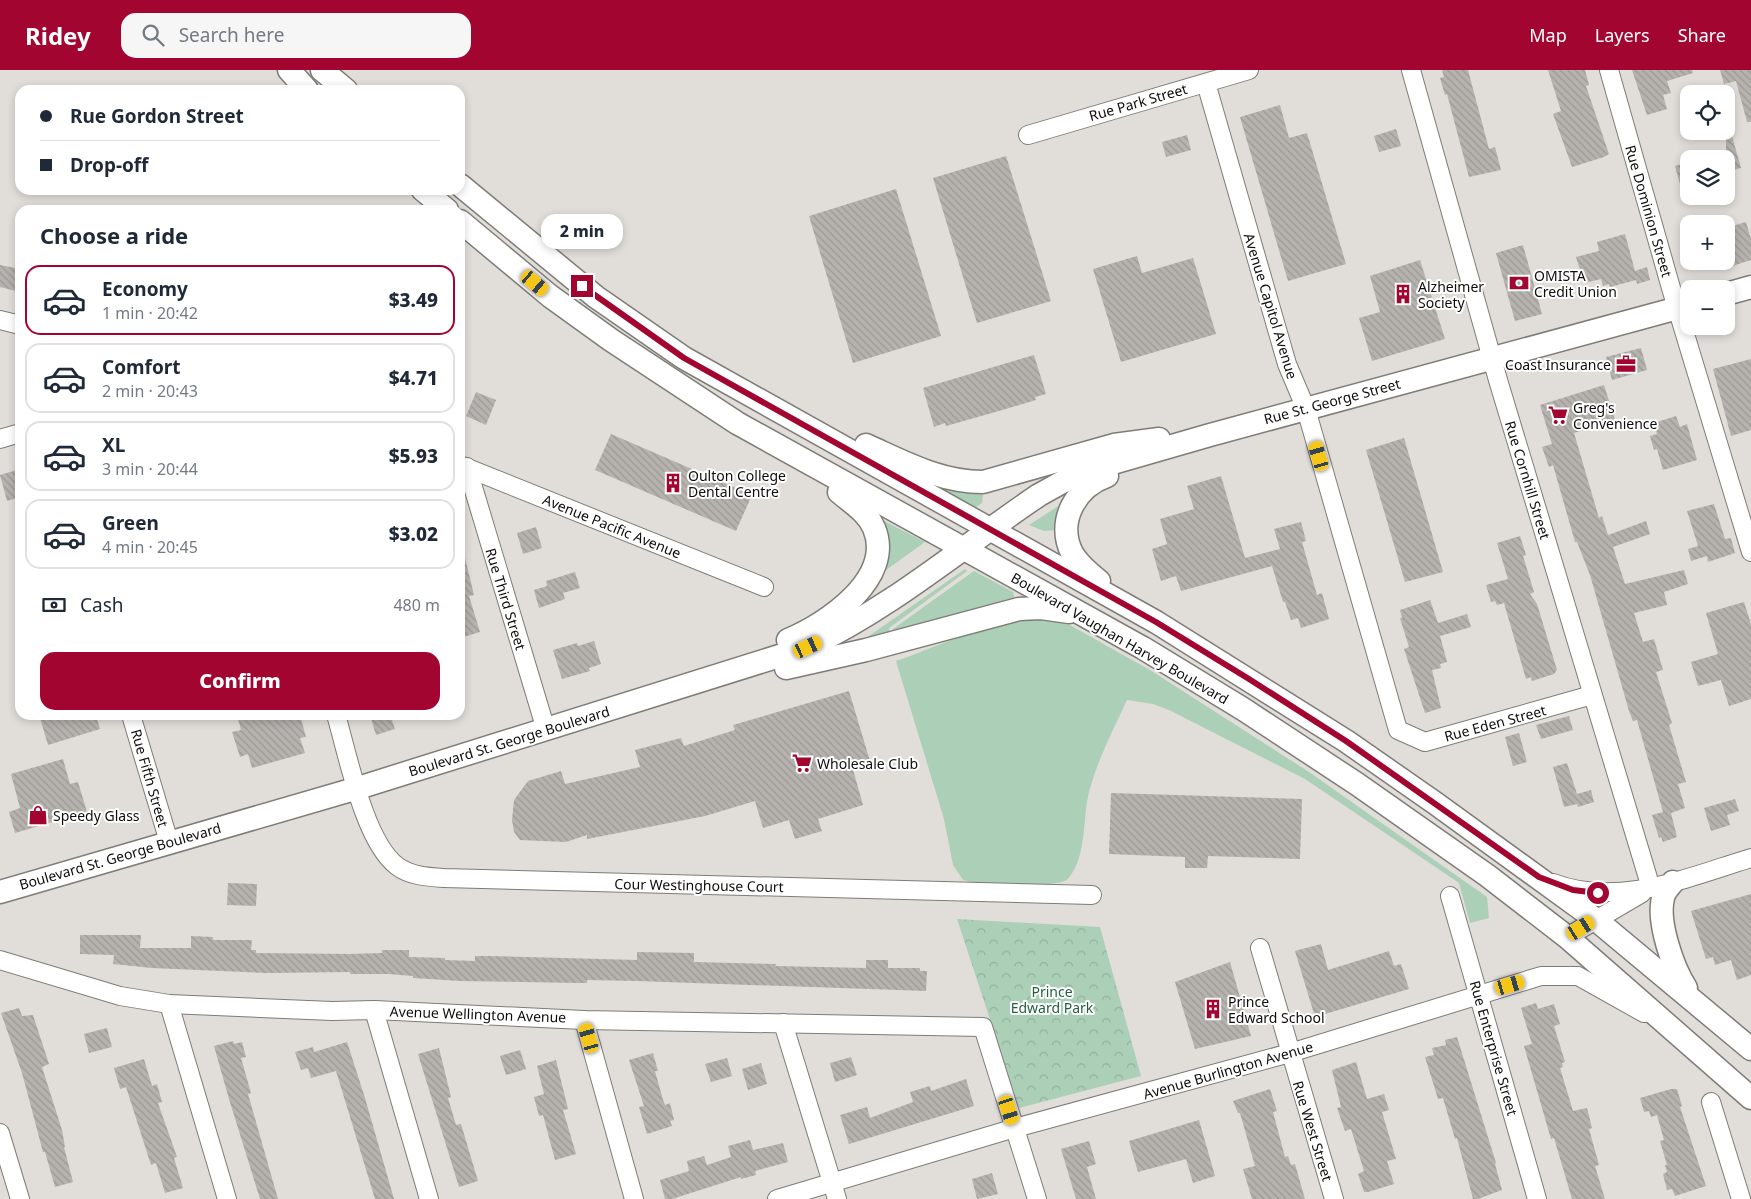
<!DOCTYPE html>
<meta charset="utf-8">
<style>
:root{--surface:#fff;--page:#f6f6f7;--text:#1f2937;--muted:#747a83;--line:#e0e1e3;--accent:#a30531}
body{margin:0;font-family:"Noto Sans",sans-serif;background:var(--page);color:var(--text);height:100vh;display:flex;flex-direction:column;font-size:19px;white-space:nowrap}
*{box-sizing:border-box;margin:0}
p{font-size:16px;color:var(--muted)}
.icon{flex:none;width:28px;height:28px;fill:none;stroke:currentColor;stroke-width:2;stroke-linecap:round;stroke-linejoin:round}
.map{position:relative;flex:1;overflow:hidden}
.sheet{position:absolute;left:15px;top:135px;width:450px;height:515px;display:flex;flex-direction:column;background:var(--surface);border-radius:15px;box-shadow:0 2px 8px #0003}
.sheet>*{flex:none}
.top-card{position:absolute;left:15px;top:15px;width:450px;height:110px;border-radius:15px;box-shadow:0 2px 8px #0003;display:grid;align-content:center;height:110px;padding:0 25px;background:var(--surface)}
.fabs{position:absolute;left:1680px;top:15px;display:grid;gap:10px}
.fabs a{display:grid;place-items:center;width:55px;height:55px;border-radius:10px;background:var(--surface);box-shadow:0 2px 8px #0003;font-size:25px}
.end{position:absolute;width:22px;height:22px;margin:-11px;border:6px solid #a30531;background:#fff;box-shadow:0 0 0 2px #fff}
.from{border-radius:50%}
.bubble{position:absolute;height:35px;border-radius:15px;background:var(--surface);box-shadow:0 2px 8px #0003;font-size:16px;font-weight:800;line-height:35px;text-align:center}
.car{position:absolute;width:15px;height:30px;margin:-15px -8px;border-radius:6px;box-shadow:0 0 4px 1px #0007;background:linear-gradient(#f5c518 24%,#345 0 40%,#f5c518 0 76%,#345 0 86%,#f5c518 0)}
.top-card b{display:flex;align-items:center;gap:18px;height:48px;font-size:19px}
.top-card b+b{border-top:1px solid var(--line)}
.top-card i{width:12px;height:12px;background:var(--text)}
ul{padding:0;list-style:none}
li{display:flex;align-items:center;gap:15px;height:70px;margin:0 10px 8px;padding:0 15px;border:2px solid var(--line);border-radius:15px}
li div{flex:1}
li b{display:block;font-size:19px}
li em{font-style:normal;font-weight:800}
li.active{border-color:var(--accent)}
li>.icon{width:45px;height:45px;stroke-width:1.5}
h2{padding:0 25px;font-size:22px;line-height:60px}
.pay{display:flex;align-items:center;gap:12px;height:55px;padding:0 25px;font-size:19px}
.pay p{margin-inline-start:auto}
.action{display:flex;gap:10px;margin-top:auto;padding:10px 25px}
.action a{flex:1;height:58px;border-radius:15px;background:var(--accent);color:#fff;font-size:20px;font-weight:800;line-height:58px;text-align:center}
header{display:flex;align-items:center;gap:30px;box-sizing:border-box;height:70px;padding:0 25px;background:var(--accent);color:#fff}
header strong{font-size:24px}
nav{display:flex;gap:28px;margin-inline-start:auto;font-size:18px}
.search{width:350px;height:45px;background:var(--page);display:flex;align-items:center;gap:12px;box-sizing:border-box;padding:0 18px;border-radius:15px;color:var(--muted);font-size:19px}
.map>svg:first-child{display:block}
.grass{fill:#accfb8}
.forest{fill:url(#forest-crowns)}
.building{fill:url(#building-back-hatch)}
.lines{fill:none;stroke-linecap:round;stroke-linejoin:round}
.minor-casing{stroke:#7f7c78;stroke-width:20}
.major-casing{stroke:#7f7c78;stroke-width:25}
.minor{stroke:#fff;stroke-width:18}
.major{stroke:#fff;stroke-width:22}
.route{stroke:#a30531;stroke-width:6}
.labels{text-anchor:middle;dominant-baseline:central;stroke-width:4;stroke-linejoin:round;paint-order:stroke}
.street-label{font-size:14px;fill:#0e0d0c;stroke:#fff}
.poi-label{font-size:14px;fill:#0e0d0c;stroke:#fff;text-anchor:start}
.park-label{font-size:14px;fill:#255e3e;stroke:#fff}
</style>
<header>
<strong>Ridey</strong>
<div class="search"><svg class="icon" aria-label="search" viewBox="0 0 24 24"><circle cx="10" cy="10" r="6"/><path d="M15 15l6 6"/></svg>Search here</div>
<nav><a>Map</a><a>Layers</a><a>Share</a></nav>
</header>
<div class="map">
<svg width="1751" height="1129" viewBox="0 0 1751 1129">
<defs>
<pattern id="forest-crowns" width="20" height="18" patternUnits="userSpaceOnUse" patternTransform="scale(1.25)"><rect width="20" height="18" fill="#accfb8"/><path d="M2 6a3 3 0 1 1 6 0M12 15a3 3 0 1 1 6 0" fill="none" stroke="#93b19d"/></pattern>
<pattern id="building-back-hatch" width="6" height="6" patternUnits="userSpaceOnUse" patternTransform="scale(1.25)"><rect width="6" height="6" fill="#b6b3af"/><path d="M-1 5l2 2M0 0l6 6M5-1l2 2" fill="none" stroke="#9b9995"/></pattern>
</defs>
<rect width="100%" height="100%" fill="#e1deda"/>
<g class="grass">
<path d="M939,414L983,425L982,433L976,437L938,417Z"/>
<path d="M1060,435L1062,438L1058,460L1044,461L1029,455Z"/>
<path d="M884,451L925,472L886,500L888,486L882,452Z"/>
<path d="M965,499L967,501L889,558L890,566L856,575Z"/>
<path d="M974,501L1013,522L1015,531L894,565L893,559Z"/>
<path d="M1037,548L1068,554L1150,600L1309,702L1487,827L1489,848L1470,853L1459,813L1305,709L1169,640L1153,634L1127,630C1114,658 1100,685 1091,715C1081,744 1089,786 1067,810C1051,818 981,816 963,810L953,795L944,749L896,591C942,575 987,551 1037,548Z"/>
</g>
<path class="forest" d="M957,849L1100,857L1141,1006L1019,1038Z"/>
<g class="building">
<path d="M1442,0H1468L1489,79L1495,77L1501,100L1469,107L1447,24L1445,25L1440,8L1444,7Z"/>
<path d="M1548,0H1585L1589,15L1586,16L1609,84L1604,87L1572,97L1553,44L1561,41Z"/>
<path d="M1632,0H1692L1693,3L1667,11L1671,23L1663,25L1667,39L1647,45Z"/>
<path d="M1720,0H1751V52H1747L1736,11L1724,14Z"/>
<path d="M1280,35L1289,68L1307,63L1346,194L1288,211L1240,47Z"/>
<path d="M1396,59L1401,76L1379,82L1374,66Z"/>
<path d="M1730,59L1741,98L1726,102V60Z"/>
<path d="M1187,65L1191,80L1166,87L1162,72Z"/>
<path d="M1006,86L1051,231L977,253L933,108Z"/>
<path d="M1689,92V132H1685L1675,96Z"/>
<path d="M896,119L941,266L853,293L809,146Z"/>
<path d="M1746,152L1751,169V190L1729,197L1726,187V158Z"/>
<path d="M1625,164L1635,201L1647,197L1650,210L1637,214L1636,210L1610,217L1609,214L1603,216L1601,209L1584,213L1576,187L1599,181L1597,172Z"/>
<path d="M1523,175L1542,244L1515,251L1496,183Z"/>
<path d="M1137,186L1142,203L1193,188L1216,264L1121,292L1093,199Z"/>
<path d="M1420,190L1445,269L1372,291L1359,248L1380,242L1370,206Z"/>
<path d="M0,195L20,199V222L0,217Z"/>
<path d="M1641,278L1647,300L1612,310L1606,287Z"/>
<path d="M1034,285L1046,324L1035,327L1036,330L999,341L946,356L945,353L934,357L923,318Z"/>
<path d="M1751,289V360L1731,366L1713,299Z"/>
<path d="M1604,315L1615,350L1574,363L1599,448L1602,446L1608,465L1646,451L1650,464L1613,477L1625,514L1684,500L1688,514L1664,522L1667,535L1634,543L1643,572L1654,569L1663,600L1656,602L1672,653L1669,655L1686,712L1678,714L1685,738L1671,743L1677,767L1663,772L1661,767L1659,768L1652,745L1663,742L1637,650L1633,651L1629,641L1590,505L1577,472H1575L1553,395L1549,397L1542,377L1552,374L1540,335Z"/>
<path d="M476,322L496,330L486,355L466,346Z"/>
<path d="M1676,346L1680,357L1687,354L1697,390L1663,400L1657,379L1654,380L1650,366L1657,364L1654,353Z"/>
<path d="M611,364L752,425L736,461L595,400Z"/>
<path d="M1404,368L1443,502L1405,512L1366,380Z"/>
<path d="M20,399V427L7,431L0,405Z"/>
<path d="M1221,406L1245,488L1280,479L1274,459L1301,452L1306,471L1302,472L1317,525L1322,523L1329,549L1301,558L1298,548L1291,550L1285,532H1283L1272,496L1181,521L1176,506L1161,511L1152,479L1167,474L1160,449L1194,439L1187,416Z"/>
<path d="M1714,434L1725,469L1731,468L1735,483L1708,492L1707,486L1691,491L1688,479L1698,476L1687,441Z"/>
<path d="M536,457L542,478L523,484L517,463Z"/>
<path d="M1520,466L1526,485L1523,486L1534,522L1530,524L1537,534L1557,600L1554,604L1532,611L1531,607L1526,609L1504,533L1497,535L1495,531L1491,532L1486,515L1508,509L1497,473Z"/>
<path d="M465,488L474,525L469,526L480,562L460,568V489Z"/>
<path d="M575,502L580,518L563,523L565,529L539,538L534,520L547,516L546,511Z"/>
<path d="M1430,530L1438,553L1467,544L1471,557L1440,566L1447,592L1440,594L1441,598L1432,600L1441,638L1425,643L1404,579L1409,577L1400,548H1402L1400,540Z"/>
<path d="M1744,532L1751,554V629L1729,636L1721,610L1698,616L1691,592L1718,584L1706,543Z"/>
<path d="M594,571L601,594L589,598L590,601L562,609L553,580L577,573L578,576Z"/>
<path d="M849,621L870,691L852,696L863,735L818,749L822,761L795,769L789,750L763,758L755,731L705,746L587,769V765L566,772L520,770L514,762L512,750L514,730L528,711L561,701L565,714L640,697L635,680L681,668L684,676L735,660L733,655Z"/>
<path d="M51,645H96L100,659L48,675L40,648Z"/>
<path d="M237,645H300L306,667L300,668L305,683L252,698L248,684L240,687L232,662L241,660Z"/>
<path d="M370,645H390L395,659L376,665Z"/>
<path d="M1569,646L1573,660L1541,669L1536,655Z"/>
<path d="M1519,663L1527,692L1513,696L1505,667Z"/>
<path d="M63,689L70,714L78,712L87,742L15,763L9,742L20,738L11,704Z"/>
<path d="M1567,693L1577,724L1591,720L1594,732L1578,737L1577,734L1564,737L1553,697Z"/>
<path d="M1111,723L1302,729L1300,789L1208,786L1207,798H1185V787L1109,784Z"/>
<path d="M1735,729L1739,741L1727,745L1730,755L1711,761L1704,738Z"/>
<path d="M228,813L257,814L256,836L227,835Z"/>
<path d="M1751,824V905L1737,910L1731,890L1715,895L1713,887L1706,889L1691,841Z"/>
<path d="M80,865H141L140,878H191V866L213,867V870H252L251,880H256V883L350,884L382,883V880H409V887L445,888V890L475,891V886H489L637,890V882L694,883V892L776,894L775,896L866,898V890H888V898H920V901H927L926,921L637,911L587,910V913H579L460,911L413,908V906L389,904H350V902L267,903L152,898L113,894L114,885L80,884Z"/>
<path d="M1321,874L1328,900L1389,881L1394,896L1401,894L1409,919L1315,947L1295,881Z"/>
<path d="M1230,892L1251,966L1195,979L1175,912Z"/>
<path d="M1536,933L1538,939L1554,934L1560,954L1554,956L1565,992L1562,993L1563,997L1560,998L1573,1041L1587,1038L1592,1058L1589,1059L1599,1095L1595,1096L1605,1129H1572L1554,1068L1551,1069L1524,976L1532,974L1521,938Z"/>
<path d="M19,938L22,946L33,945L49,994L42,997L62,1060L65,1077H64L73,1112L55,1117L45,1082H43L22,1003L1,943Z"/>
<path d="M107,958L112,977L89,983L84,964Z"/>
<path d="M1457,967L1496,1093L1495,1094L1502,1120L1478,1129H1473L1457,1068L1455,1069L1443,1028L1438,1029L1425,987L1434,985L1432,978L1446,975L1445,970Z"/>
<path d="M233,971L234,974L242,972L246,987L241,988L251,1023L248,1024L278,1129H260L229,1029L214,976Z"/>
<path d="M347,972L365,1028L394,1129H375L336,1001L311,1008L308,998L301,1000L295,982L313,977L314,982Z"/>
<path d="M439,978L451,1027L448,1028L456,1055L461,1054L478,1111L459,1117L418,984Z"/>
<path d="M520,980L526,999L506,1005L500,986Z"/>
<path d="M653,983L658,1001H655L663,1030L665,1035L670,1033L674,1050L670,1051L672,1056L647,1064L639,1037L644,1036L629,990Z"/>
<path d="M851,987L857,1005L835,1012L830,993Z"/>
<path d="M727,988L732,1006L711,1012L705,994Z"/>
<path d="M144,989L152,1016L157,1014L162,1032L158,1033L177,1087L174,1088L183,1118L165,1123L156,1093L151,1095L126,1017L120,1019L114,998Z"/>
<path d="M556,990L568,1039L563,1040L576,1084L555,1090L543,1045L539,1046L534,1027L544,1024L537,996Z"/>
<path d="M1356,992L1367,1029L1384,1024L1389,1040L1382,1042L1396,1089L1387,1091L1394,1114L1368,1122H1364L1358,1104L1364,1101L1351,1059L1345,1061L1337,1038L1341,1037L1332,1000Z"/>
<path d="M761,993L767,1014L748,1020L742,999Z"/>
<path d="M966,1009L974,1036L849,1074L840,1045L867,1037L870,1048L913,1032L910,1022L930,1016L931,1021Z"/>
<path d="M1270,1019L1277,1041L1273,1042L1285,1087L1288,1086L1291,1095L1295,1094L1305,1129H1252L1243,1099L1255,1096L1240,1043H1238L1233,1031Z"/>
<path d="M1671,1019H1677L1682,1036L1680,1037L1706,1116L1675,1126L1672,1119L1667,1120L1663,1104L1667,1102L1665,1095H1667L1660,1071L1664,1070L1657,1045L1651,1047L1649,1041L1644,1042L1640,1028Z"/>
<path d="M1199,1050L1215,1106L1193,1113L1186,1089L1138,1102L1129,1071Z"/>
<path d="M750,1070L753,1080L783,1073L788,1092L755,1101L756,1105L741,1109V1107L672,1129H665L660,1110L689,1101L687,1091L704,1086L707,1095L731,1087L728,1076Z"/>
<path d="M1089,1071L1096,1094L1087,1097L1096,1129H1076L1061,1079Z"/>
<path d="M992,1103L998,1124L977,1129L972,1109Z"/>
</g>
<g class="lines">
<defs>
<g id="minor">
<path d="M1411,0L1498,310L1651,818"/>
<path d="M1609,0L1671,218L1751,482"/>
<path d="M1206,13L1287,294L1306,339L1398,660L1425,672L1592,625"/>
<path d="M1028,65L1249,0"/>
<path d="M0,250L20,255"/>
<path d="M0,369L20,363"/>
<path d="M460,395L764,517"/>
<path d="M467,397L546,660"/>
<path d="M131,645L169,772"/>
<path d="M336,645C348,685 364,771 397,796C410,806 428,807 444,808L1092,825"/>
<path d="M1553,813C1619,838 1688,807 1751,788"/>
<path d="M1450,826L1537,1129"/>
<path d="M1567,867L1642,823"/>
<path d="M1260,878L1334,1129"/>
<path d="M0,890L120,926L169,934L332,941L374,940L584,950L983,957L1037,1129"/>
<path d="M169,934L227,1129"/>
<path d="M374,940L429,1129"/>
<path d="M584,950L634,1129"/>
<path d="M783,953L837,1129"/>
<path d="M1711,1032L1741,1129"/>
<path d="M0,1063L20,1129"/>
<path d="M777,1129L1015,1058L1290,983L1541,906H1578L1644,943"/>
</g>
<g id="major">
<path d="M289,0L307,20"/>
<path d="M322,0L346,20"/>
<path d="M460,115L596,227L684,288L1156,552L1346,671L1435,733L1595,849L1751,979"/>
<path d="M423,120L447,140"/>
<path d="M460,151L550,226L611,270L737,353L1143,578L1243,639L1357,714L1488,806L1567,867L1751,1028"/>
<path d="M1726,224L1751,217"/>
<path d="M866,375C904,392 940,412 983,412L1114,375L1159,369"/>
<path d="M1099,511C1089,503 1078,494 1072,483C1056,451 1076,417 1107,406"/>
<path d="M788,570C827,554 895,508 874,458C867,442 852,433 839,422"/>
<path d="M786,598L866,580L1019,539L1041,538L1069,542"/>
<path d="M1673,812C1669,817 1664,822 1663,828C1657,852 1673,898 1686,918"/>
<path d="M0,822L358,718L808,577C891,538 963,476 1039,425L1066,410L1099,397L1210,365L1689,235"/>
</g>
</defs>
<use href="#minor" class="minor-casing"/>
<use href="#major" class="major-casing"/>
<use href="#minor" class="minor"/>
<use href="#major" class="major"/>
</g>
<g class="lines">
<path class="route" d="M582,216L684,288L1156,552L1249,609L1346,671L1539,807L1573,820L1598,823"/>
</g>
<defs>
<symbol id="bank-bare" viewBox="-9 -9 18 18"><path d="M-6-4H6V4H-6ZM0-2.3a2.3 2.3 0 1 0 0 4.6a2.3 2.3 0 1 0 0-4.6Z" fill="#a30531" stroke="#fff" stroke-width="2.5" paint-order="stroke"/></symbol>
<symbol id="building-bare" viewBox="-9 -9 18 18"><path d="M-4-6H4V6H1V3H-1V6H-4ZM-2.5-4.3h1.7v1.8h-1.7ZM.8-4.3h1.7v1.8H.8ZM-2.5-1h1.7V.8h-1.7ZM.8-1h1.7V.8H.8Z" fill="#a30531" stroke="#fff" stroke-width="2.5" paint-order="stroke"/></symbol>
<symbol id="office-bare" viewBox="-9 -9 18 18"><path d="M-6-3h4V-5.5h4V-3h4V5H-6ZM-1-4.5V-3h2v-1.5ZM-6 0V1H6V0Z" fill="#a30531" stroke="#fff" stroke-width="2.5" paint-order="stroke"/></symbol>
<symbol id="supermarket-bare" viewBox="-9 -9 18 18"><path d="M-6-5.5h2.5l.6 2H6L4.5 2H-2.5L-4.4-4H-6ZM-1.5 3.2a1.3 1.3 0 1 0 .1 0ZM3 3.2a1.3 1.3 0 1 0 .1 0Z" fill="#a30531" stroke="#fff" stroke-width="2.5" paint-order="stroke"/></symbol>
<symbol id="shop-bare" viewBox="-9 -9 18 18"><path d="M-5-2.5h2.3a2.7 3.5 0 0 1 5.4 0H5L5.5 6h-11ZM-1.5-2.5h3a1.5 2.3 0 0 0-3 0Z" fill="#a30531" stroke="#fff" stroke-width="2.5" paint-order="stroke"/></symbol>
</defs>
<g fill-rule="evenodd">
<use href="#bank-bare" x="1505" y="199" width="28" height="28"/>
<use href="#building-bare" x="1389" y="210" width="28" height="28"/>
<use href="#office-bare" x="1612" y="280" width="28" height="28"/>
<use href="#supermarket-bare" x="1544" y="331" width="28" height="28"/>
<use href="#building-bare" x="659" y="399" width="28" height="28"/>
<use href="#supermarket-bare" x="788" y="679" width="28" height="28"/>
<use href="#shop-bare" x="24" y="731" width="28" height="28"/>
<use href="#building-bare" x="1199" y="925" width="28" height="28"/>
</g>
<g class="labels">
<g class="street-label">
<text transform="translate(1138 32) rotate(-16)">Rue Park Street</text>
<text transform="translate(1649 141) rotate(74)">Rue Dominion Street</text>
<text transform="translate(1271 236) rotate(73)">Avenue Capitol Avenue</text>
<text transform="translate(1332 331) rotate(-15)">Rue St. George Street</text>
<text transform="translate(1528 410) rotate(73)">Rue Cornhill Street</text>
<text transform="translate(612 456) rotate(22)">Avenue Pacific Avenue</text>
<text transform="translate(506 529) rotate(73)">Rue Third Street</text>
<text transform="translate(1120 568) rotate(30)">Boulevard Vaughan Harvey Boulevard</text>
<text transform="translate(1495 653) rotate(-15)">Rue Eden Street</text>
<text transform="translate(509 671) rotate(-17)">Boulevard St. George Boulevard</text>
<text transform="translate(150 708) rotate(74)">Rue Fifth Street</text>
<text transform="translate(120 786) rotate(-16)">Boulevard St. George Boulevard</text>
<text transform="translate(699 815) rotate(1)">Cour Westinghouse Court</text>
<text transform="translate(478 944) rotate(2)">Avenue Wellington Avenue</text>
<text transform="translate(1494 978) rotate(74)">Rue Enterprise Street</text>
<text transform="translate(1228 1000) rotate(-16)">Avenue Burlington Avenue</text>
<text transform="translate(1313 1061) rotate(73)">Rue West Street</text>
</g>
<g class="poi-label">
<text x="1534" y="205">OMISTA<tspan x="1534" dy="16">Credit Union</tspan></text>
<text x="1418" y="216">Alzheimer<tspan x="1418" dy="16">Society</tspan></text>
<text x="1611" y="294" text-anchor="end">Coast Insurance</text>
<text x="1573" y="337">Greg's<tspan x="1573" dy="16">Convenience</tspan></text>
<text x="688" y="405">Oulton College<tspan x="688" dy="16">Dental Centre</tspan></text>
<text x="817" y="693">Wholesale Club</text>
<text x="53" y="745">Speedy Glass</text>
<text x="1228" y="931">Prince<tspan x="1228" dy="16">Edward School</tspan></text>
</g>
<g class="park-label">
<text x="1052" y="921">Prince<tspan x="1052" dy="16">Edward Park</tspan></text>
</g>
</g>
</svg>
<div class="fabs">
<a><svg class="icon" aria-label="locate" viewBox="0 0 24 24"><circle cx="12" cy="12" r="6"/><path d="M12 2v4M12 18v4M2 12h4M18 12h4"/></svg></a>
<a><svg class="icon" aria-label="layers" viewBox="0 0 24 24"><path d="M12 4l9 5-9 5-9-5zM3 14l9 5 9-5"/></svg></a>
<a>+</a>
<a>−</a>
</div>
<i class="end from" style="left:1598px;top:823px"></i>
<i class="end" style="left:582px;top:216px"></i>
<div class="bubble" style="left:541px;top:144px;width:82px">2 min</div>
<i class="car" style="left:535px;top:213px;rotate:130deg"></i>
<i class="car" style="left:1319px;top:386px;rotate:344deg"></i>
<i class="car" style="left:808px;top:577px;rotate:65deg"></i>
<i class="car" style="left:1581px;top:858px;rotate:57deg"></i>
<i class="car" style="left:1510px;top:915px;rotate:74deg"></i>
<i class="car" style="left:589px;top:968px;rotate:344deg"></i>
<i class="car" style="left:1009px;top:1040px;rotate:162deg"></i>
<div class="top-card">
<b><i class="from"></i>Rue Gordon Street</b>
<b><i></i>Drop-off</b>
</div>
<section class="sheet">
<h2>Choose a ride</h2>
<ul>
<li class="active"><svg class="icon" aria-label="car" viewBox="0 0 24 24"><path d="M5 17H2v-5l4-1 3-4h7l3 4 3 1v5h-3M9 17h6M6 11h13"/><circle cx="7" cy="17" r="2"/><circle cx="17" cy="17" r="2"/></svg><div><b>Economy</b><p>1 min · 20:42</p></div><em>$3.49</em></li>
<li><svg class="icon" aria-label="car" viewBox="0 0 24 24"><path d="M5 17H2v-5l4-1 3-4h7l3 4 3 1v5h-3M9 17h6M6 11h13"/><circle cx="7" cy="17" r="2"/><circle cx="17" cy="17" r="2"/></svg><div><b>Comfort</b><p>2 min · 20:43</p></div><em>$4.71</em></li>
<li><svg class="icon" aria-label="car" viewBox="0 0 24 24"><path d="M5 17H2v-5l4-1 3-4h7l3 4 3 1v5h-3M9 17h6M6 11h13"/><circle cx="7" cy="17" r="2"/><circle cx="17" cy="17" r="2"/></svg><div><b>XL</b><p>3 min · 20:44</p></div><em>$5.93</em></li>
<li><svg class="icon" aria-label="car" viewBox="0 0 24 24"><path d="M5 17H2v-5l4-1 3-4h7l3 4 3 1v5h-3M9 17h6M6 11h13"/><circle cx="7" cy="17" r="2"/><circle cx="17" cy="17" r="2"/></svg><div><b>Green</b><p>4 min · 20:45</p></div><em>$3.02</em></li>
</ul>
<div class="pay"><svg class="icon" aria-label="cash" viewBox="0 0 24 24"><path d="M3 7h18v10H3z"/><circle cx="12" cy="12" r="2"/></svg>Cash<p>480 m</p></div>
<div class="action"><a>Confirm</a></div>
</section>
</div>
